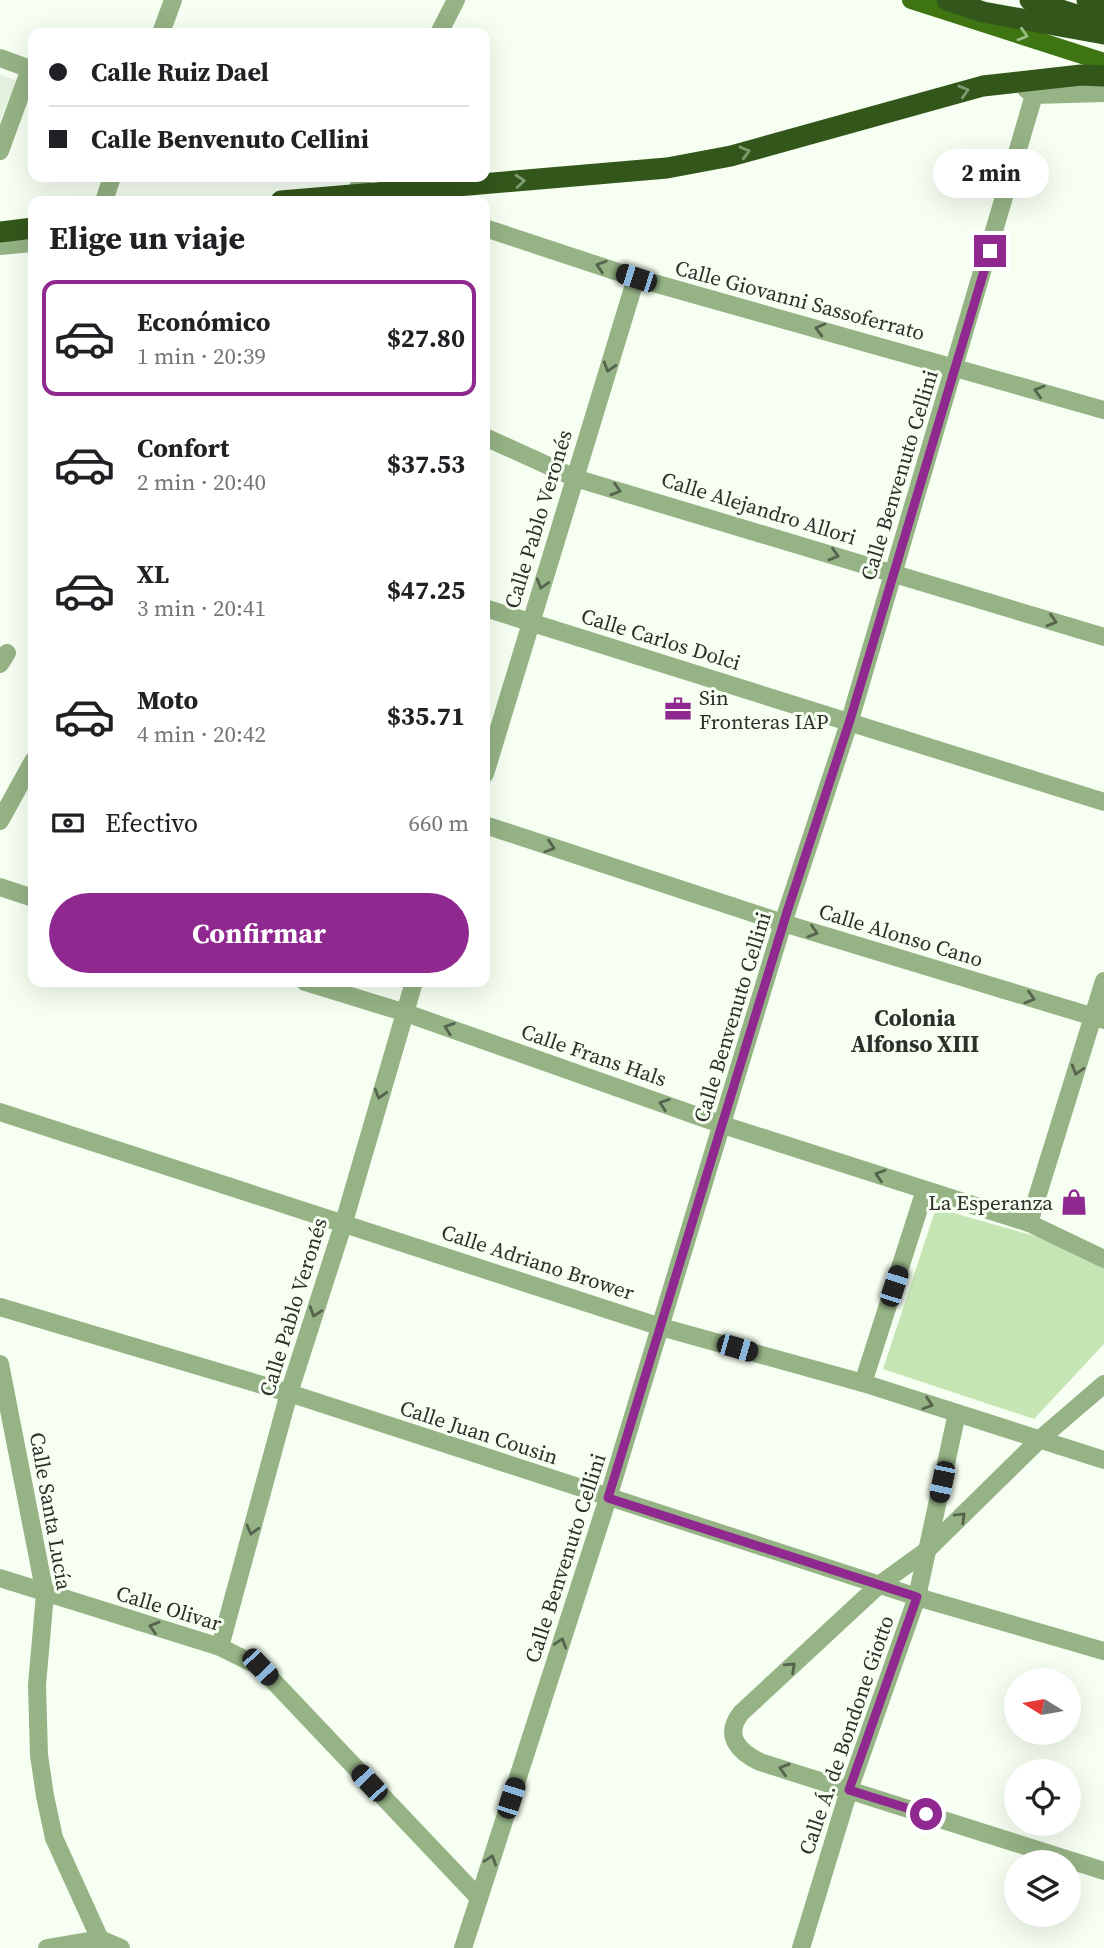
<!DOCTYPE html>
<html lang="es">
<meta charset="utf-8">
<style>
:root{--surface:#fff;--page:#f6f6f6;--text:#202124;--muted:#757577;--line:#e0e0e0;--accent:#8f298f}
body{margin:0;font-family:"Source Serif 4",serif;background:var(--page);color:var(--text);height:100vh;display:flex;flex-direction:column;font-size:26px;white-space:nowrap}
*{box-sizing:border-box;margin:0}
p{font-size:23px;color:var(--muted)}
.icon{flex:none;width:38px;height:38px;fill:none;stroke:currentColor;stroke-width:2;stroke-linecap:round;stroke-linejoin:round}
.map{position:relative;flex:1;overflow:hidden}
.drawer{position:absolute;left:28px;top:196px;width:462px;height:791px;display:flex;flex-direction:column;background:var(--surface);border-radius:14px;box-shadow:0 7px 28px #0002}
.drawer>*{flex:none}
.hud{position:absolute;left:28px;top:28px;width:462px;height:154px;border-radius:14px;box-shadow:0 7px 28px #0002;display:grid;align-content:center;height:154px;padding:0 21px;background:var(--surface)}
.needle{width:46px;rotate:281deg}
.fabs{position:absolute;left:1004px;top:1668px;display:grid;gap:14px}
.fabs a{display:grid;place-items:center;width:77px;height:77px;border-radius:50%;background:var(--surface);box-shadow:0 7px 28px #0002;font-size:35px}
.end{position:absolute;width:32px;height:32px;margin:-16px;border:9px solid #8f298f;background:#fff;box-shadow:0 0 0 4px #fff}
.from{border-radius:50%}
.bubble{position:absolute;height:49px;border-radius:24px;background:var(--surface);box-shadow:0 7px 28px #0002;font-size:23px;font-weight:700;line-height:49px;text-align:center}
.car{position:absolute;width:21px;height:42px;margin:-21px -10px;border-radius:9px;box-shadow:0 0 5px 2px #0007;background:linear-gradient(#222 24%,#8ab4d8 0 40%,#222 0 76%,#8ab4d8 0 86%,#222 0)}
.hud b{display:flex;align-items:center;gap:24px;height:66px;font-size:26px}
.hud b+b{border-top:2px solid var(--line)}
.hud i{width:18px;height:18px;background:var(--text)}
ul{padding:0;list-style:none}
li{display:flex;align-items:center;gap:21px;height:116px;margin:0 14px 10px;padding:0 7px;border:4px solid transparent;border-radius:14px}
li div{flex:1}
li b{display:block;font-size:26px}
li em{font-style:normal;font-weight:700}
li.current{border-color:var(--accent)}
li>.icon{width:63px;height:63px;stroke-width:1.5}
h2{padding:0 21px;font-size:32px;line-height:84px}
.pay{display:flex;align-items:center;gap:18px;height:77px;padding:0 21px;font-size:26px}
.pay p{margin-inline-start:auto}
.button{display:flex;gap:14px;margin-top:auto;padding:14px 21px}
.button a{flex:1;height:80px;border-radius:42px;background:var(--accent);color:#fff;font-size:28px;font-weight:700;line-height:80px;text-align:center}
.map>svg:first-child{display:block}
.built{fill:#e5f2df}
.green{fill:#c6e5b5}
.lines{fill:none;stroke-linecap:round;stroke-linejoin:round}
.minor{stroke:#95b385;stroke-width:18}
.major{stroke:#3e7411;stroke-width:18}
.highway{stroke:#33571b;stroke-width:21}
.oneway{stroke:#9aba82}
.oneway2{stroke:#819a71}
.oneway3{stroke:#56644e}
.route{stroke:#8f298f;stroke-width:9}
.labels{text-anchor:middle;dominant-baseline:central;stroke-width:6;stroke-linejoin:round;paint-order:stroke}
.street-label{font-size:21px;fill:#2c2f2a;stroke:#f6fff2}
.poi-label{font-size:21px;fill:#2c2f2a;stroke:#f6fff2;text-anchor:start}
.neighbourhood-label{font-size:23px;font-weight:bold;fill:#2c2f2a;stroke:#f6fff2}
</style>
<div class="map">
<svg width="1104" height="1948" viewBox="0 0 1104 1948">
<rect width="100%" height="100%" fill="#f6fff2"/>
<path class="built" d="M0,74L17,81L0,120Z"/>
<path class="green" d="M936,1208L1038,1237L1104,1266V1344L1034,1419L883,1369Z"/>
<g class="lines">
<g class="minor">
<path d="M161,33L173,0"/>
<path d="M439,33L456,0"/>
<path d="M0,58L33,70"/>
<path d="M1026,89L1034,95L1104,93"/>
<path d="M0,151L30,69"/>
<path d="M104,201L112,177"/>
<path d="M351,201L364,177"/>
<path d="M485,228L636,278L1104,410"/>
<path d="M0,246L33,243"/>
<path d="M485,437L575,478L1104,637"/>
<path d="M485,608L1104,802"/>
<path d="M0,664L7,653"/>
<path d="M485,774L636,278"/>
<path d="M0,821L33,761"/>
<path d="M485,825L783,923L1104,1020"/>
<path d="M0,887L33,898"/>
<path d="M305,982L403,1012L723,1125L1029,1223L1104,1259"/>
<path d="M0,1112L661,1327L863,1383L1104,1460"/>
<path d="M1029,1223L1104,981"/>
<path d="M0,1307L289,1393L917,1597L1104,1651"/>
<path d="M0,1364L45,1594L37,1685L39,1755L45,1796L54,1838L104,1948"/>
<path d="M863,1383L925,1190"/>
<path d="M1104,1384L1039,1440L926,1551L879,1585L741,1713C723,1736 739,1752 760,1762L1104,1871"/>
<path d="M0,1578L220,1647L260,1667L479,1898"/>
<path d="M220,1647L289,1393L344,1222L414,982"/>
<path d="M47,1948L100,1939L121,1948"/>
<path d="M463,1948L608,1498L783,923L850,720L1034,95"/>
<path d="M801,1948L849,1790L917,1597L957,1413"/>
</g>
<path class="major" d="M911,0L1104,62"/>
<g class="highway">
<path d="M947,0L983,12L1104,34"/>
<path d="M1030,0L1098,22"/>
<path d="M1087,0L1104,5"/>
<path d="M281,201L667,168L731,156L983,86L1081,75L1104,76"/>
<path d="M0,232L33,228"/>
</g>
</g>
<defs><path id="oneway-chevron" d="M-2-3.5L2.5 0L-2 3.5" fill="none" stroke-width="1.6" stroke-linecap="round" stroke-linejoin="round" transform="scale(1.75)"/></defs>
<use class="oneway" href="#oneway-chevron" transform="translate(1023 35) rotate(17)"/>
<g class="oneway2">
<use href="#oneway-chevron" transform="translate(964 91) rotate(-16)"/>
<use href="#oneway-chevron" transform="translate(745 152) rotate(-15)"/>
<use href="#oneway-chevron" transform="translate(520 181) rotate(-5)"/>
</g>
<g class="oneway3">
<use href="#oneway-chevron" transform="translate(601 266) rotate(-162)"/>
<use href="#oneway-chevron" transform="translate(820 329) rotate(-165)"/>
<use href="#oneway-chevron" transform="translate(609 367) rotate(107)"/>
<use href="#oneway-chevron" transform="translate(1039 391) rotate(-164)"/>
<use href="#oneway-chevron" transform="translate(616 490) rotate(17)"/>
<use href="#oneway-chevron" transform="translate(834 555) rotate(17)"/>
<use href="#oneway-chevron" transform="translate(542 584) rotate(107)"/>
<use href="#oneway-chevron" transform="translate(1052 621) rotate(17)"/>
<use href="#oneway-chevron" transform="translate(550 847) rotate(18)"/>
<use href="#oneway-chevron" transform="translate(813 932) rotate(17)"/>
<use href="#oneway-chevron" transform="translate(1030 998) rotate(17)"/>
<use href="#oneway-chevron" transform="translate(449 1028) rotate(-161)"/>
<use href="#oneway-chevron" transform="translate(1077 1070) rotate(107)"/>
<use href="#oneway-chevron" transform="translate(380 1094) rotate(106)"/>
<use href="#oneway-chevron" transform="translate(664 1104) rotate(-161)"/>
<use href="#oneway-chevron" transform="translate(880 1175) rotate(-162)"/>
<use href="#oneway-chevron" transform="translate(315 1312) rotate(108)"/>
<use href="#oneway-chevron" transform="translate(928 1404) rotate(18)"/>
<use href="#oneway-chevron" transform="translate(961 1517) rotate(-45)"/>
<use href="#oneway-chevron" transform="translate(252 1530) rotate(105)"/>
<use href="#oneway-chevron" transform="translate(154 1627) rotate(-163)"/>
<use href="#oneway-chevron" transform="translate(561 1643) rotate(-72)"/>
<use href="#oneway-chevron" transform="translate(791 1667) rotate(-43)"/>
<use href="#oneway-chevron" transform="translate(784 1769) rotate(-163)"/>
<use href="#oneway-chevron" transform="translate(491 1860) rotate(-72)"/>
</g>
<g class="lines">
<path class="route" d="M926,1814L849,1790L917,1597L608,1498L787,912L850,720L990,251"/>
</g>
<defs>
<symbol id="office-bare" viewBox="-9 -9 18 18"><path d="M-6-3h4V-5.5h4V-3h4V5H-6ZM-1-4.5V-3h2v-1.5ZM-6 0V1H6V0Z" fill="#8f298f" stroke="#f6fff2" stroke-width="2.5" paint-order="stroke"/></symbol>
<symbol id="shop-bare" viewBox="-9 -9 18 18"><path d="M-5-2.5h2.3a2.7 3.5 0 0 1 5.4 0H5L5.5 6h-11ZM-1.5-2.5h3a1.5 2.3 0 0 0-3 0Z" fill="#8f298f" stroke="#f6fff2" stroke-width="2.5" paint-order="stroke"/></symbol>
</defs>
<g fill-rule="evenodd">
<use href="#office-bare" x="659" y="690" width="38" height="38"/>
<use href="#shop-bare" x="1055" y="1183" width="38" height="38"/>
</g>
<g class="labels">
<g class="street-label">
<text transform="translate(800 300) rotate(15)">Calle Giovanni Sassoferrato</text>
<text transform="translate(899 475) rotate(-73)">Calle Benvenuto Cellini</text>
<text transform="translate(759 508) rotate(17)">Calle Alejandro Allori</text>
<text transform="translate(538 519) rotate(-73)">Calle Pablo Veronés</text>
<text transform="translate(661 639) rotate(17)">Calle Carlos Dolci</text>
<text transform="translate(901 935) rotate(17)">Calle Alonso Cano</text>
<text transform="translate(732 1017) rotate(-73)">Calle Benvenuto Cellini</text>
<text transform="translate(594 1055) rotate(19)">Calle Frans Hals</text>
<text transform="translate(538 1262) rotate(18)">Calle Adriano Brower</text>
<text transform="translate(293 1307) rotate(-73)">Calle Pablo Veronés</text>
<text transform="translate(479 1432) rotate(18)">Calle Juan Cousin</text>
<text transform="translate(51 1511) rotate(80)">Calle Santa Lucía</text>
<text transform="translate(565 1558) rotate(-72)">Calle Benvenuto Cellini</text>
<text transform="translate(169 1608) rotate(17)">Calle Olivar</text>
<text transform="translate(846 1735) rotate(-71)">Calle Á. de Bondone Giotto</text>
</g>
<g class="poi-label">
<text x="699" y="697">Sin<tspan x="699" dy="24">Fronteras IAP</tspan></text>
<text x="1053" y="1202" text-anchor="end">La Esperanza</text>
</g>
<g class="neighbourhood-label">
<text x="915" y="1018">Colonia<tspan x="915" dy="26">Alfonso XIII</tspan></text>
</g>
</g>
</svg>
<div class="fabs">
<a><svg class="needle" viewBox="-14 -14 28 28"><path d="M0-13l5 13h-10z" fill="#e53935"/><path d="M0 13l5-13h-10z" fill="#757577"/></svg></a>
<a><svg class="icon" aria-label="locate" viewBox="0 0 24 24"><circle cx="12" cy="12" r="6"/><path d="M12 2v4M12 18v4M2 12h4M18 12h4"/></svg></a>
<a><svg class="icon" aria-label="layers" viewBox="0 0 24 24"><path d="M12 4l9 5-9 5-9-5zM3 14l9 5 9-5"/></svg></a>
</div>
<i class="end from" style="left:926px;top:1814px"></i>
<i class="end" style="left:990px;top:251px"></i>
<div class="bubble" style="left:933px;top:149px;width:116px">2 min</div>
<i class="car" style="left:636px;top:278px;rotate:288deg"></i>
<i class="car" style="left:894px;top:1286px;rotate:18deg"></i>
<i class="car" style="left:737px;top:1348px;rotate:106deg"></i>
<i class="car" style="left:942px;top:1482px;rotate:192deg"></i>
<i class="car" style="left:260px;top:1667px;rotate:137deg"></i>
<i class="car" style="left:369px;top:1783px;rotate:317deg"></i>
<i class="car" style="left:511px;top:1798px;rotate:18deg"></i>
<div class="hud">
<b><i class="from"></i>Calle Ruiz Dael</b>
<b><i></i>Calle Benvenuto Cellini</b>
</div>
<section class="drawer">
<h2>Elige un viaje</h2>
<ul>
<li class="current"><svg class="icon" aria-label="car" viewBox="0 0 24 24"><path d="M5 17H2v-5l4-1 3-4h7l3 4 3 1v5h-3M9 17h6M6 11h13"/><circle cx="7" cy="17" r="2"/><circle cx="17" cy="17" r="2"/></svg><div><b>Económico</b><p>1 min · 20:39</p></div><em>$27.80</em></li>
<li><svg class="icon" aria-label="car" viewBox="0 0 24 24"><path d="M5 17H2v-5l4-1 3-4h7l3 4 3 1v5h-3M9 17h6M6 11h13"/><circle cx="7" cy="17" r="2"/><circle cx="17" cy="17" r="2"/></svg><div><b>Confort</b><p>2 min · 20:40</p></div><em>$37.53</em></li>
<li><svg class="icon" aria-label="car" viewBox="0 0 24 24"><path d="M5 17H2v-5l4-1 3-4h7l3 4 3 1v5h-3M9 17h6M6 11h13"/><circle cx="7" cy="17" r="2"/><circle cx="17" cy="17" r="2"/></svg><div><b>XL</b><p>3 min · 20:41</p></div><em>$47.25</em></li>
<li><svg class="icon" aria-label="car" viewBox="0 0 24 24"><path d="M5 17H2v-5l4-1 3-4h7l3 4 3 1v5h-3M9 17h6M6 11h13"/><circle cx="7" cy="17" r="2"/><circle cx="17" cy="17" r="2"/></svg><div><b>Moto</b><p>4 min · 20:42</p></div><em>$35.71</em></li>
</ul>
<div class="pay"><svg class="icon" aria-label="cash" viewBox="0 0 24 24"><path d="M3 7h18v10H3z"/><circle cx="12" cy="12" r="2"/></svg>Efectivo<p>660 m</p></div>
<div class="button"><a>Confirmar</a></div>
</section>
</div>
